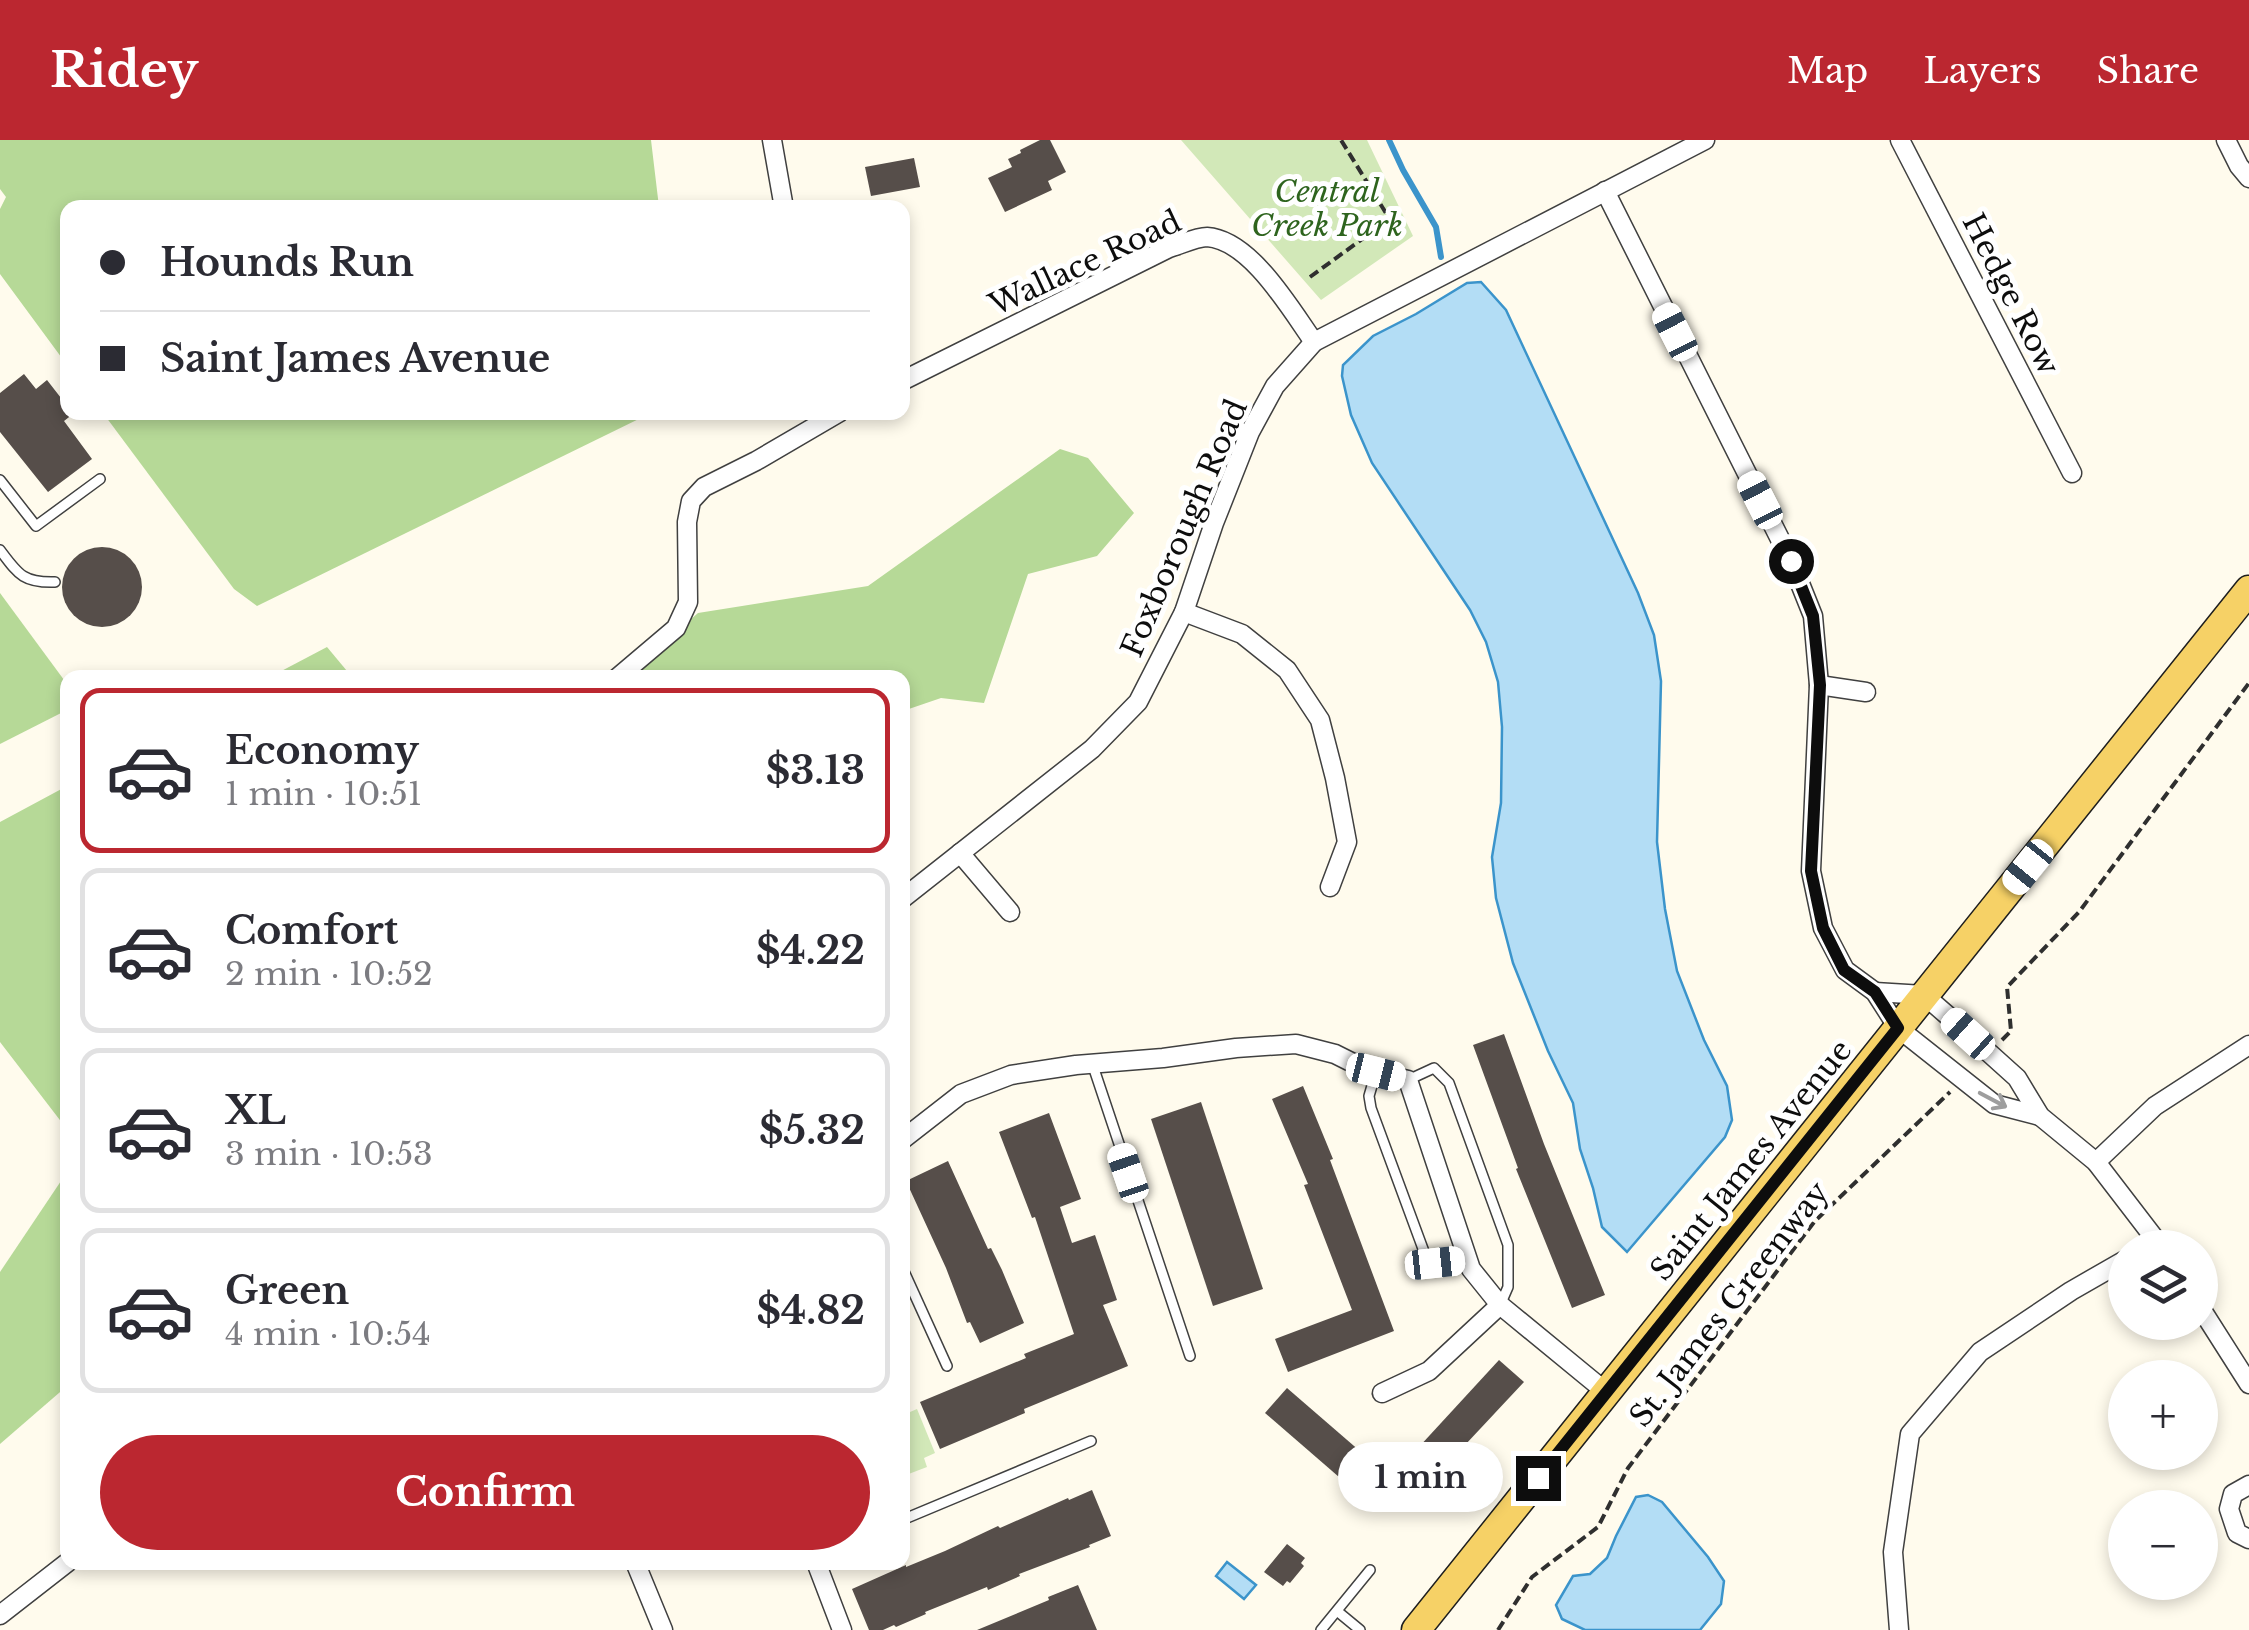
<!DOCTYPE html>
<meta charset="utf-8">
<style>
:root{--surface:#fff;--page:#f7f7f7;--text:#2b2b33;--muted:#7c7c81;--line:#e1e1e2;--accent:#bb2730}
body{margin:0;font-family:"Libre Baskerville",serif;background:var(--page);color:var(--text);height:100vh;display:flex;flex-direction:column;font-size:38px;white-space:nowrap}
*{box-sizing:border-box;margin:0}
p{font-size:32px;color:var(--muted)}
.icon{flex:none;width:55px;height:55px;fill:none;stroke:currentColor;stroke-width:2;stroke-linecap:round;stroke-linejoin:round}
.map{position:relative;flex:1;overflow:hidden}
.sheet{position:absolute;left:60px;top:530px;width:850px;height:900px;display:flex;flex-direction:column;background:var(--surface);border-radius:20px;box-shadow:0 5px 15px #0003}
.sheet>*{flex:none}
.hud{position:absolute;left:60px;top:60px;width:850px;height:220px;border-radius:20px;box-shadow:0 5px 15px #0003;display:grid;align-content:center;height:220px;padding:0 40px;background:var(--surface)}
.fabs{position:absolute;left:2108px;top:1090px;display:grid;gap:20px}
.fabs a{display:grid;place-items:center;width:110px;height:110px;border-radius:50%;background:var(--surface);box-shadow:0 5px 15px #0003;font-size:50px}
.end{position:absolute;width:45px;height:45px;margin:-22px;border:12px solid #0d0d0d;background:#fff;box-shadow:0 0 0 5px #fff}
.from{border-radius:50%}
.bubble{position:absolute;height:70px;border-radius:35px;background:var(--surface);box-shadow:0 5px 15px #0003;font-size:32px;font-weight:700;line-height:70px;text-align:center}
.car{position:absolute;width:30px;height:60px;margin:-30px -15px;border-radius:12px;box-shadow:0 0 8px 2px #0007;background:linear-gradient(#fff 24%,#345 0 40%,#fff 0 76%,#345 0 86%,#fff 0)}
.hud b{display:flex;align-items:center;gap:35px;height:95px;font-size:38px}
.hud b+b{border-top:2px solid var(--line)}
.hud i{width:25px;height:25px;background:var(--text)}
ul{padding:18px 0 0;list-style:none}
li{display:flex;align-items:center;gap:30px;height:165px;margin:0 20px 15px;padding:0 20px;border:5px solid var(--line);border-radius:20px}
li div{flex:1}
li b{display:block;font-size:38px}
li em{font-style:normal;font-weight:700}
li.selected{border-color:var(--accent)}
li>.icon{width:90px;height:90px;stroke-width:1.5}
.button{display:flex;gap:20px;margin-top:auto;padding:20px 40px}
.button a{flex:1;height:115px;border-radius:60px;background:var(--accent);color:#fff;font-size:40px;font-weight:700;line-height:115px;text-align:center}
header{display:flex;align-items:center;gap:60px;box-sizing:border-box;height:140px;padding:0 50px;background:var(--accent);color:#fff}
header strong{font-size:48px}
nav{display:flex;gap:55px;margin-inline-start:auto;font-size:35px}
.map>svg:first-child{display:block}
.green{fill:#d2e8b8}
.forest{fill:#b6d997}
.water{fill:#b3ddf5;stroke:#3b94cb;stroke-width:2.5}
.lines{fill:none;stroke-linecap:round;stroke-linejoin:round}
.stream{stroke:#3b94cb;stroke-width:6}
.building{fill:#564e4a}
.service-casing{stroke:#404040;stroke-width:12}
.minor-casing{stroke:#404040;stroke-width:21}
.primary-casing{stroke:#1e1e1e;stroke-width:31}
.path{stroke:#2f2f2f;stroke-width:4;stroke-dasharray:10 5;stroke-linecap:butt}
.service{stroke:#fff;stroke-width:9}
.minor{stroke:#fff;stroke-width:18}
.primary{stroke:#f6d166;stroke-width:28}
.oneway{stroke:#9e9e9e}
.route{stroke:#0d0d0d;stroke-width:12}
.labels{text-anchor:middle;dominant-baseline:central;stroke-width:10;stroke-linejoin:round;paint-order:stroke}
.park-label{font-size:30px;font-style:italic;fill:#2e641e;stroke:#fff}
.street-label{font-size:30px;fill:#0d0d0d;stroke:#fff}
</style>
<header>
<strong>Ridey</strong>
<nav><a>Map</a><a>Layers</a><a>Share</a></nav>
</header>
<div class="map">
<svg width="2249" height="1490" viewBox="0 0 2249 1490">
<rect width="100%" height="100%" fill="#fffbed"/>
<g class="green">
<path d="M1181,0H1367L1413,96L1321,160Z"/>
<path d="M917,1269L935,1313L924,1318L927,1327L906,1335L903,1326V1275Z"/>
</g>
<g class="forest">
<path d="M0,0H651L659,67L68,68L67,225L0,134V69L6,57L0,49Z"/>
<path d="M103,273H651L257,466L234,449Z"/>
<path d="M1060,309L1088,318L1134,373L1097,416L1028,434L984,563L941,558L903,571L902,538H624L698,473L868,446Z"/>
<path d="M0,453L67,544V570L0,604Z"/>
<path d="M327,507L352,537H270Z"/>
<path d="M67,646V999L66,988L0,902V682Z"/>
<path d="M67,1032V1246L0,1304V1132Z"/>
</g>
<g class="water">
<path d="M1481,142L1506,170L1638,453L1654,495L1661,541L1657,702L1665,769L1677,831L1704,900L1727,946L1732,980L1725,997L1627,1112L1602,1087L1593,1048L1580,1009L1573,963L1548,911L1513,823L1496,758L1492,717L1501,663L1502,587L1498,542L1486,502L1470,470L1372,323L1351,275L1342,236L1343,225L1373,196L1416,174L1467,143Z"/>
<path d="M1648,1355L1662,1362L1708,1417L1724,1441L1721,1464L1700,1490H1585L1562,1479L1556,1465L1573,1436L1590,1434L1607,1418L1616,1396L1636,1357Z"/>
<path d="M1227,1422L1256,1445L1244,1459L1216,1436Z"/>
</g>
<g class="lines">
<path class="stream" d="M1389,0L1403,30L1436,87L1441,117"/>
</g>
<g class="building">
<path d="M1040,0H1050L1066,32L1048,41L1052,50L1005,72L988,38L1012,27L1008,19L1021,13L1020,10Z"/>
<path d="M914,18L920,47L871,56L865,27Z"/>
<path d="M24,234L36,249L47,240L68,267V272L73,274L64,281L92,319L48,352L0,292V253Z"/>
<circle cx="102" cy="447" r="40"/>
<path d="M1504,894L1544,1004L1605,1155L1572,1168L1516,1029L1518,1028L1473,905Z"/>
<path d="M1303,946L1333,1019L1330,1020L1394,1191L1288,1232L1275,1199L1352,1170L1304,1045L1308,1044L1272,959Z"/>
<path d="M1201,962L1263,1149L1213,1166L1151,979Z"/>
<path d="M1049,973L1081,1059L1060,1067L1072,1103L1095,1095L1117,1160L1103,1165L1128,1226L1024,1269L1025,1273L940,1309L920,1262L1026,1218L1024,1214L1074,1194L1035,1077L1032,1078L999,992Z"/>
<path d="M948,1021L988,1109L991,1108L1002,1130L1024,1183L980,1203L970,1182L967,1183L946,1128L906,1041Z"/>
<path d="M1499,1220L1524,1242L1406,1368L1383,1346Z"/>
<path d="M1287,1248L1376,1325L1354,1350L1265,1273Z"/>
<path d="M1092,1350L1111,1396L1089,1405L1090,1407L1019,1434L1020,1436L988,1450L987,1447L925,1472L926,1474L896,1487L894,1485L883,1490H869L852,1449L906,1425V1427L945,1411L998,1386L1000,1388L1068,1358L1069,1360Z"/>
<path d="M1287,1404L1305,1418L1301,1423L1304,1426L1290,1443L1287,1441L1283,1446L1264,1432Z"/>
<path d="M1078,1445L1097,1490H977L1049,1460L1048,1457Z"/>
</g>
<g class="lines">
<defs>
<g id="service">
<path d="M0,340L36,386L100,339"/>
<path d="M0,410C18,434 23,443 55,442"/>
<path d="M1092,923L1190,1216"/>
<path d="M1376,932L1369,956L1371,968L1426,1117L1435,1123L1468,1119"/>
<path d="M1408,940L1434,928L1449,943L1508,1105V1147L1501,1163"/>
<path d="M902,1127L947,1226"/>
<path d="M902,1380L1091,1301"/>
<path d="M1337,1471L1360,1490"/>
<path d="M1321,1490L1370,1430"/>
</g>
<g id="minor">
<path d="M772,0L784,68"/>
<path d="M1900,0L2072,333"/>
<path d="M2226,0L2239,26L2249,38"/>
<path d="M1605,51L1791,421L1813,476L1819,545L1811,731L1823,788L1845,830L1875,852L1898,888L1994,964L2040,976"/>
<path d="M902,241L1169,108C1180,105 1196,97 1207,97C1251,100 1291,170 1314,202"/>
<path d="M1184,472L1242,494L1287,530L1320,580L1335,638L1347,702L1330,747"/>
<path d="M617,538L676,488L688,462L687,382L691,361L704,347L756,321L840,272"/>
<path d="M1819,545L1866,552"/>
<path d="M960,713L1010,772"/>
<path d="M902,759L1092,609L1138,562L1184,472L1214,383L1250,292L1275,246L1314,202L1705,0"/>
<path d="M1875,852L1924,855L1947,875L2017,938L2040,976L2096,1022L2162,1108"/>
<path d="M902,1000L961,954L1011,935L1076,925L1163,918L1236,908L1296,904L1335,914L1369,931L1408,940L1471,1129L1500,1165L1606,1252"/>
<path d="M2096,1022L2155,966L2249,905"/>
<path d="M2200,1167L2249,1244"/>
<path d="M1382,1253L1429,1231L1500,1165"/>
<path d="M2249,1345L2233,1354L2229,1369L2237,1393L2249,1399"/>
<path d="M635,1422L663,1490"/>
<path d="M816,1422L842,1490"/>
<path d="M0,1475L68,1422"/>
<path d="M1899,1490L1893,1412L1910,1294L1980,1212L2071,1151L2125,1120"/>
</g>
<path id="primary" d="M1416,1490L2249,450"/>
</defs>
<use href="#service" class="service-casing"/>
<use href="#minor" class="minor-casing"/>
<use href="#primary" class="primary-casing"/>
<g class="path">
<path d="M1310,137L1387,81L1389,78L1341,0"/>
<path d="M2002,900L2011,891L2007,847L2079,772L2249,543"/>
<path d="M1498,1490L1532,1437L1598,1387L1628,1328L1815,1081L1950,952"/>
</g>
<use href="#service" class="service"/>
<use href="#minor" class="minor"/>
<use href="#primary" class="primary"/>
</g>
<defs><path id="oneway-shaft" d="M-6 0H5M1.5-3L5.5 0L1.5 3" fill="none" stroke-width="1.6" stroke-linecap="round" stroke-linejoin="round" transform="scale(2.5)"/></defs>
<use class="oneway" href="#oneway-shaft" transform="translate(1993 960) rotate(28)"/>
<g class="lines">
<path class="route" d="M1538,1338L1898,888L1875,852L1844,830L1823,788L1811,731L1820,545L1813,476L1791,421"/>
</g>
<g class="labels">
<g class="park-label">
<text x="1327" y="51">Central<tspan x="1327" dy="34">Creek Park</tspan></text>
</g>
<g class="street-label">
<text transform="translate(1085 123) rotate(-25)">Wallace Road</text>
<text transform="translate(2011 154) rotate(63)">Hedge Row</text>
<text transform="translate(1184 388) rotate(-67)">Foxborough Road</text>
<text transform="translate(1751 1020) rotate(-51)">Saint James Avenue</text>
<text transform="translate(1729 1164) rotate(-52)">St. James Greenway</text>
</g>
</g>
</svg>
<div class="fabs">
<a><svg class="icon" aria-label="layers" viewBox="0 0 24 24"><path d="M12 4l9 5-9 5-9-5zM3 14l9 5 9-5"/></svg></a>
<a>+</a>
<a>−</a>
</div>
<i class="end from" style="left:1791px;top:421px"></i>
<i class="end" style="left:1538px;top:1338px"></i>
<div class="bubble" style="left:1338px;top:1302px;width:165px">1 min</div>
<i class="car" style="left:1675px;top:192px;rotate:333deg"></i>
<i class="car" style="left:1760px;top:360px;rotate:333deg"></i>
<i class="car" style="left:2028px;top:727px;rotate:219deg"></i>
<i class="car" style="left:1968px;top:894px;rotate:312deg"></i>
<i class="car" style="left:1376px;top:932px;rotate:104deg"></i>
<i class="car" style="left:1128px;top:1033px;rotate:341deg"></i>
<i class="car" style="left:1435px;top:1123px;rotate:84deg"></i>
<div class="hud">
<b><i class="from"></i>Hounds Run</b>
<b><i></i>Saint James Avenue</b>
</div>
<section class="sheet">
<ul>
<li class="selected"><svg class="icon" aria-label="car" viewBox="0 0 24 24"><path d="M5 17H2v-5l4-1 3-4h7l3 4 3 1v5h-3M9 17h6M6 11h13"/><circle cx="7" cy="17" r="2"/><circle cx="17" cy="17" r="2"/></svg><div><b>Economy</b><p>1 min · 10:51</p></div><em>$3.13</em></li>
<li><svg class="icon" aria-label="car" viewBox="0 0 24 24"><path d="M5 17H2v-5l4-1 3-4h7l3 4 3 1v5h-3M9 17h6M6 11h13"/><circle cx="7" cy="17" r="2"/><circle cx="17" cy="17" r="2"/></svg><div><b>Comfort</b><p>2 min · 10:52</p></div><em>$4.22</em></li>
<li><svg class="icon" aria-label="car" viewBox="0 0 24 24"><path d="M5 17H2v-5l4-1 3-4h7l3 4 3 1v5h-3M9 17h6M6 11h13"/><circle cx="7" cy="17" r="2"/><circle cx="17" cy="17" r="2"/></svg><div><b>XL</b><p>3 min · 10:53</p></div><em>$5.32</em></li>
<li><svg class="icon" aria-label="car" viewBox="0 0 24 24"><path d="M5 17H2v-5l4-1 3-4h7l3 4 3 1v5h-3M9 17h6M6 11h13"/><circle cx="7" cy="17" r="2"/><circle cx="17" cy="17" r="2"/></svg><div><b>Green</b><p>4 min · 10:54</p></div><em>$4.82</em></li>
</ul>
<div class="button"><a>Confirm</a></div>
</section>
</div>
